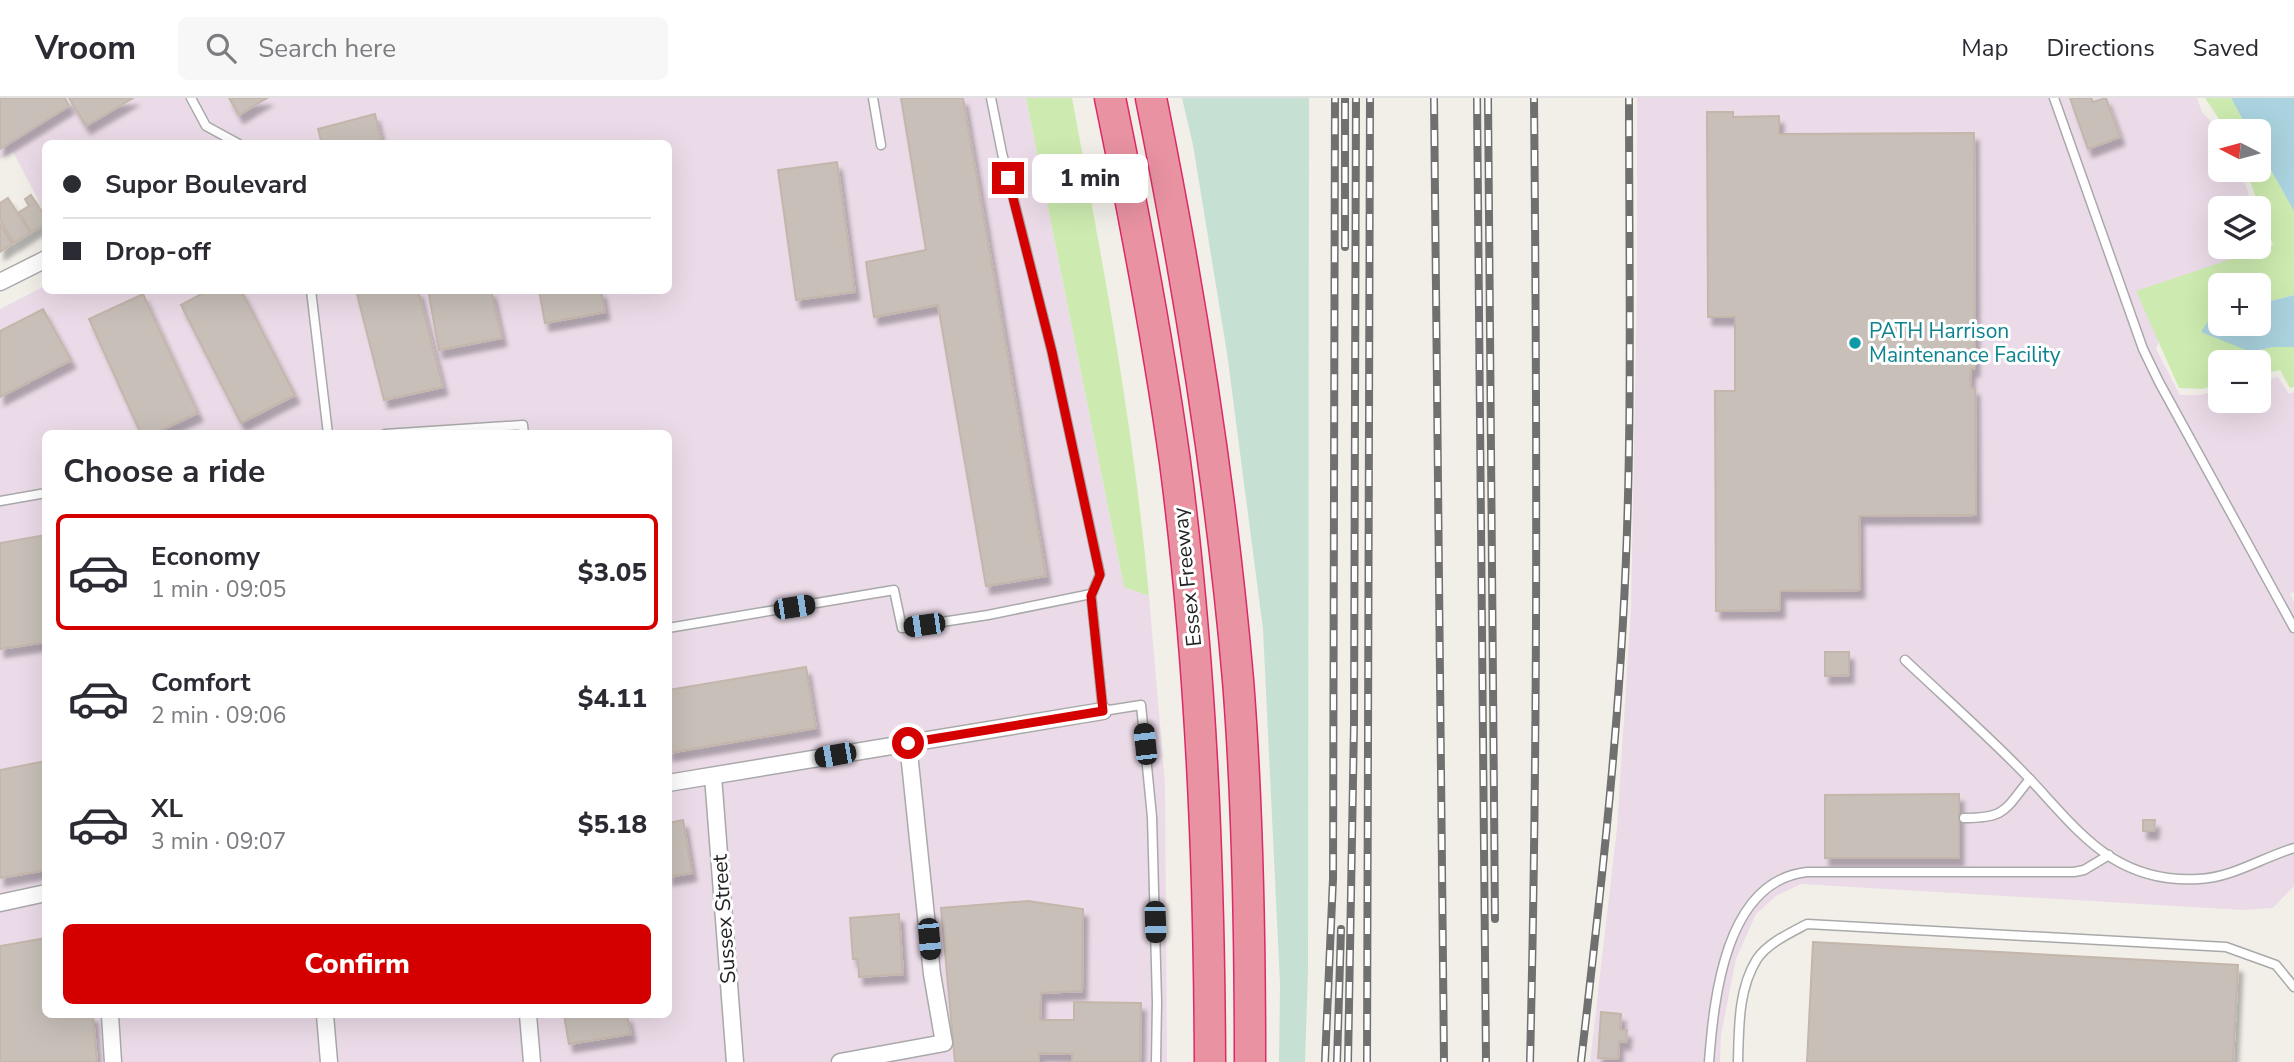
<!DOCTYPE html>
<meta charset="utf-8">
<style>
:root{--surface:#fff;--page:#f7f7f7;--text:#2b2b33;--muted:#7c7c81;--line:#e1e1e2;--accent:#d40000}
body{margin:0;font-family:"Nunito Sans",sans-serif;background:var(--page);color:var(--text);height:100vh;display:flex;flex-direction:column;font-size:26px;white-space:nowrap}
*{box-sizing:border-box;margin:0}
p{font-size:23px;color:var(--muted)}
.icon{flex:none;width:38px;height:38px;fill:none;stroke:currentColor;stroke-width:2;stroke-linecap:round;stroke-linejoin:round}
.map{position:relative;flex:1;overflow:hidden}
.side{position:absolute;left:42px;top:332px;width:630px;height:588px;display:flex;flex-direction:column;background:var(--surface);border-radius:10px;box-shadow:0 7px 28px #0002}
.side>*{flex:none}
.banner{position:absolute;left:42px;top:42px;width:630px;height:154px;border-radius:10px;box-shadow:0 7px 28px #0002;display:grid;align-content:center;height:154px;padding:0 21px;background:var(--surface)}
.needle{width:46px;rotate:276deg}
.tools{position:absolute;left:2208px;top:21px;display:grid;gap:14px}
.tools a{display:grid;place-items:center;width:63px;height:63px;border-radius:10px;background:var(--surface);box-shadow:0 7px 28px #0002;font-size:35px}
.end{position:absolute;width:32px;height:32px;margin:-16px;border:9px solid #d40000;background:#fff;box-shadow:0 0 0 4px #fff}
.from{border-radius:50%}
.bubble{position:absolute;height:49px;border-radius:10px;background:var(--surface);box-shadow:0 7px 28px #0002;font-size:23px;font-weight:800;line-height:49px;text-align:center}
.car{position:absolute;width:21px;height:42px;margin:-21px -10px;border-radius:9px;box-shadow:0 0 5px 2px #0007;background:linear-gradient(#222 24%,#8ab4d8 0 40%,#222 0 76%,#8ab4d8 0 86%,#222 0)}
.banner b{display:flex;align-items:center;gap:24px;height:66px;font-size:26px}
.banner b+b{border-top:2px solid var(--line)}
.banner i{width:18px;height:18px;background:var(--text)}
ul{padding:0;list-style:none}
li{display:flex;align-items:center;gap:21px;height:116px;margin:0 14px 10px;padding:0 7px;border:4px solid transparent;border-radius:10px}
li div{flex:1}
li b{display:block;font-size:26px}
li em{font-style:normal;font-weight:800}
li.selected{border-color:var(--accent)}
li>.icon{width:63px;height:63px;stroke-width:1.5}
h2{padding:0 21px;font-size:32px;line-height:84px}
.primary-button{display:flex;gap:14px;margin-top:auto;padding:14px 21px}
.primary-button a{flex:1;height:80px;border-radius:10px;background:var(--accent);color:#fff;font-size:28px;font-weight:800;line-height:80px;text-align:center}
header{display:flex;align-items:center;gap:42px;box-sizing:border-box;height:98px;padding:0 35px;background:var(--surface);border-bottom:2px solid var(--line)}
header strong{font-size:33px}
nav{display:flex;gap:38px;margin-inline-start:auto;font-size:24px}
.search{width:490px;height:63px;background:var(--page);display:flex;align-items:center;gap:18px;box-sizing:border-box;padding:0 24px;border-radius:10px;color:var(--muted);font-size:26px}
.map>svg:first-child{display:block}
.industrial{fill:#ebdbe8;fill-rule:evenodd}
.grass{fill:#cdebb0}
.wetland{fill:#c6e0d4}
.water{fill:#aad3df}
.building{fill:#c7bfb8;stroke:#c4b6ab;stroke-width:2;filter:url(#shadow)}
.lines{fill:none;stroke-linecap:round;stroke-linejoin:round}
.service-casing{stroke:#a9a9a9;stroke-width:11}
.minor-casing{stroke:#a9a9a9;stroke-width:19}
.motorway-casing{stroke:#dc2a67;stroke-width:33}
.service{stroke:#fff;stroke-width:8}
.minor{stroke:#fff;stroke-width:16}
.motorway{stroke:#e892a2;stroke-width:30}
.rail-casing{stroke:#707070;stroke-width:8}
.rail{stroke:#fff;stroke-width:5;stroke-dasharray:16;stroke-linecap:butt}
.route{stroke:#d40000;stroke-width:9}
.culture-dot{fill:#0f9aa8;stroke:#fff;stroke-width:2.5}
.labels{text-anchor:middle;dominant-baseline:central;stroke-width:6;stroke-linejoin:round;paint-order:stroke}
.culture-label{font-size:21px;fill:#0d838f;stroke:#fff;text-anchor:start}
.street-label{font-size:21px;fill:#222;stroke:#fff}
</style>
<header>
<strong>Vroom</strong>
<div class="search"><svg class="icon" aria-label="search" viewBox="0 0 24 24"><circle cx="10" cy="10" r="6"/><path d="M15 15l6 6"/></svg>Search here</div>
<nav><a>Map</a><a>Directions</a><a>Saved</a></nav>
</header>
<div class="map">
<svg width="2294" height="964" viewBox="0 0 2294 964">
<defs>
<filter id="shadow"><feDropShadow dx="4.5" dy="8" stdDeviation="2" flood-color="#0004"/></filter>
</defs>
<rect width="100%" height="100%" fill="#f2efe9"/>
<g class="industrial">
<path d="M0,0H1026L1124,489L1149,498L1165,686L1167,964H0V211L45,188L46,192H668V46H46L45,115L13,54L0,61ZM46,336H668V917H46Z"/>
<path d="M1637,0H2197L2202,14L2221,35V72H2239L2249,96L2241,105L2243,110H2221V149H2256L2259,158L2168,220L2156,251L2180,297H2200L2221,292V303H2259V283L2278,279L2289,296L2294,294V494L2290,496L2294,504V788L2273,810L2242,812L1801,786L1776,798L1756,816L1736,861L1721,937L1720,964H1590L1617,730L1631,510L1637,186Z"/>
</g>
<g class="grass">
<path d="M1026,0H1072C1103,165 1134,331 1149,498L1124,489Z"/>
<path d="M2205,0H2231L2249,33H2227Z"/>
<path d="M2259,51L2294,113V197L2259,206V187H2221V215L2211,219L2251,254L2273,249H2294V289L2290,290L2280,272L2259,277V264H2221V286L2202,291L2179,290L2136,193L2273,147L2246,72H2259Z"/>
</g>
<path class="wetland" d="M1182,0H1309L1308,873L1305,964H1279L1280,886L1263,531L1227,255L1193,47Z"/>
<g class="water">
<path d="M2231,0H2294V113L2259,51V33H2249Z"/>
<path d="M2294,197V249H2273L2251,254L2201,234L2211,219L2221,215V226H2259V206Z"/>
</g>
<g class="building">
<path d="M0,0H65L69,8L0,51Z"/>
<path d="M69,0H133L86,28Z"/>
<path d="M229,0H267L239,17Z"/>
<path d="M901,0H963L1046,478L986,488L938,207L874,219L866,164L926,152Z"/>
<path d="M2070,0H2091L2093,4L2106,0L2120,39L2088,51Z"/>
<path d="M1707,14H1733V19L1779,18V36L1974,35L1975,270L1971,271L1970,281L1971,290H1975L1976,417L1859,418L1860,492L1780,493V512L1716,513L1715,293H1735V219H1708Z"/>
<path d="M375,16L382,46H322L318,31Z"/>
<path d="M837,64L855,194L796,202L778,72Z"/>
<path d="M31,97L46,120V125L31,134L19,114L29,108L25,101Z"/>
<path d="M8,100L30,135L14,145L0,122V105Z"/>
<path d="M0,126L12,146L0,154Z"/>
<path d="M209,192H241L295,297L241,325L181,207Z"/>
<path d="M356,192H418L443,289L384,302Z"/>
<path d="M428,192H491L502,240L439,252Z"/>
<path d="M539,192H601L605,214L545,225Z"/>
<path d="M143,196L198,315L153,336H141L89,221Z"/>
<path d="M43,211L71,262L0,299V233Z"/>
<path d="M46,437V544L0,551V445Z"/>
<path d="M1825,554H1849V577L1825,578Z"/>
<path d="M806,569L816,630L668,655V592Z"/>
<path d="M46,663V772L0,780V672Z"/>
<path d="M1959,696V760H1825V697Z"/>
<path d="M683,722L692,775L668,779V725Z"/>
<path d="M2143,722H2155L2154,733H2143Z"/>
<path d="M1028,803L1083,811L1082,893L1041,895L1040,922H1074V904L1141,905L1140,964H1072V956L1039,955V964H955L941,810Z"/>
<path d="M899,816L903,876L859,879L858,861H853L850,820Z"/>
<path d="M46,840V917H93L97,964H0V848Z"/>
<path d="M1813,844L2238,867L2233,964H1807Z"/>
<path d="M1601,914L1621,916L1620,932H1627L1626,944L1619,943L1618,961L1598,960Z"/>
<path d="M564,917H627L631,936L569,946Z"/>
</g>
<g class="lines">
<defs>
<g id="service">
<path d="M191,0L206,28L239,46"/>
<path d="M873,0L881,47"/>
<path d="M991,0L1002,55L1052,254L1100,476L1091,498"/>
<path d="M2054,0L2143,251L2159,284L2294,530"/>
<path d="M311,192L328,336"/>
<path d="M385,336L523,327L524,336"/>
<path d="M0,403L46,395"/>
<path d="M668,530L894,492L902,530L988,517L1091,496L1103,613L1141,607L1152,719L1157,904L1156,964"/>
<path d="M1905,562C1944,599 1984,634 2021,672C2050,701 2077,738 2112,760C2138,776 2168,783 2199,781C2234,779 2261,760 2294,750"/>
<path d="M1964,720C2007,720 2004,712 2030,681"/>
<path d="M1709,964C1714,900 1725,783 1807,774H2074L2084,772L2109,757"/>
<path d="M1738,964C1739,930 1738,891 1757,861C1768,845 1790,835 1807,826L2226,849L2276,867L2294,889"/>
</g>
<g id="minor">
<path d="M0,184L46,161"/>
<path d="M713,678L735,964"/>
<path d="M668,685L1103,613"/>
<path d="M0,805L46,795"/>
<path d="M110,917L113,964"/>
<path d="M325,917L329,964"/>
<path d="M528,917L532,964"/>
<path d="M840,964L944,945L932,876L908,645"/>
</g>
<g id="motorway">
<path d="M1110,0C1135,121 1158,242 1175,364C1201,563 1209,763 1210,964"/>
<path d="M1151,0C1190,193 1221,386 1238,582C1248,709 1250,837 1250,964"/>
</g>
</defs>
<use href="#service" class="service-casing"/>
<use href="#minor" class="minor-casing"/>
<use href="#motorway" class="motorway-casing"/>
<use href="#service" class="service"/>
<use href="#minor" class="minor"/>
<use href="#motorway" class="motorway"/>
<defs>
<g id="rail">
<path d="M1434,0L1444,964"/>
<path d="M1477,0L1486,964"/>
<path d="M1488,0L1495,821"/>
<path d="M1345,149V0"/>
<path d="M1325,964L1333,781L1335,0"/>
<path d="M1337,964L1341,831"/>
<path d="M1348,964L1354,626L1356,0"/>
<path d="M1367,964L1370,0"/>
<path d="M1530,964C1538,643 1537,322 1534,0"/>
<path d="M1581,964C1598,817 1615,670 1623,523C1633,349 1629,174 1629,0"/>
</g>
</defs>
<use href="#rail" class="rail-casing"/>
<use href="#rail" class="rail"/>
</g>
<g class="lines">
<path class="route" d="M908,645L1103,613L1091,498L1100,477L1052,254L1008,80"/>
</g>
<circle class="culture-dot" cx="1855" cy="245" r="7"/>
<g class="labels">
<g class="culture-label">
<text x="1869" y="233">PATH Harrison<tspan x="1869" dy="24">Maintenance Facility</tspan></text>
</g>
<g class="street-label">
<text transform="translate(1187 479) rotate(-96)">Essex Freeway</text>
<text transform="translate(724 821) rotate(-94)">Sussex Street</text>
</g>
</g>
</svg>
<div class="tools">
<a><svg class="needle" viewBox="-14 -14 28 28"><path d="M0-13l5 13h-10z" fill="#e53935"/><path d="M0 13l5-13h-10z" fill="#7c7c81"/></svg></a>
<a><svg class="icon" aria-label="layers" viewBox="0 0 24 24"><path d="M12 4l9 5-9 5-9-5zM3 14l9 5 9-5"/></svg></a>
<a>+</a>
<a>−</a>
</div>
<i class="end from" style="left:908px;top:645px"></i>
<i class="end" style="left:1008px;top:80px"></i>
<div class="bubble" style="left:1032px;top:56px;width:116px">1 min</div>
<i class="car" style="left:794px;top:509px;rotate:81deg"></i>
<i class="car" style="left:924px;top:527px;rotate:262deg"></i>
<i class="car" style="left:1145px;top:646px;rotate:354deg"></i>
<i class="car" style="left:835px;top:657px;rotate:260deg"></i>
<i class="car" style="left:1155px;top:824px;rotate:178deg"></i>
<i class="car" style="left:929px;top:841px;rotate:175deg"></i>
<div class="banner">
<b><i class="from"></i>Supor Boulevard</b>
<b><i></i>Drop-off</b>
</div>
<section class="side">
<h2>Choose a ride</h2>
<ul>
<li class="selected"><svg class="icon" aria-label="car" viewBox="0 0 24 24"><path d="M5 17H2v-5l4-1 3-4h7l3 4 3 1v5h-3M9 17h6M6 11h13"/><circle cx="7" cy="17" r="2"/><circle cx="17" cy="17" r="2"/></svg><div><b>Economy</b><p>1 min · 09:05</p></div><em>$3.05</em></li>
<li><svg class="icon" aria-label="car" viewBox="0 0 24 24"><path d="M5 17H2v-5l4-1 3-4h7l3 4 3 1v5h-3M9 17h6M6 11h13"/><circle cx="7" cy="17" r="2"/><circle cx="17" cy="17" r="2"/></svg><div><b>Comfort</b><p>2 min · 09:06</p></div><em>$4.11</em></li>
<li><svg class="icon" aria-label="car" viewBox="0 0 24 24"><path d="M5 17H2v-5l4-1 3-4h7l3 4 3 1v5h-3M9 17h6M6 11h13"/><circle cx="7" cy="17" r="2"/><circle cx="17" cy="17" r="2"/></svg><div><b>XL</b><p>3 min · 09:07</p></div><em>$5.18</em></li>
</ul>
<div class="primary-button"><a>Confirm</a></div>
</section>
</div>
